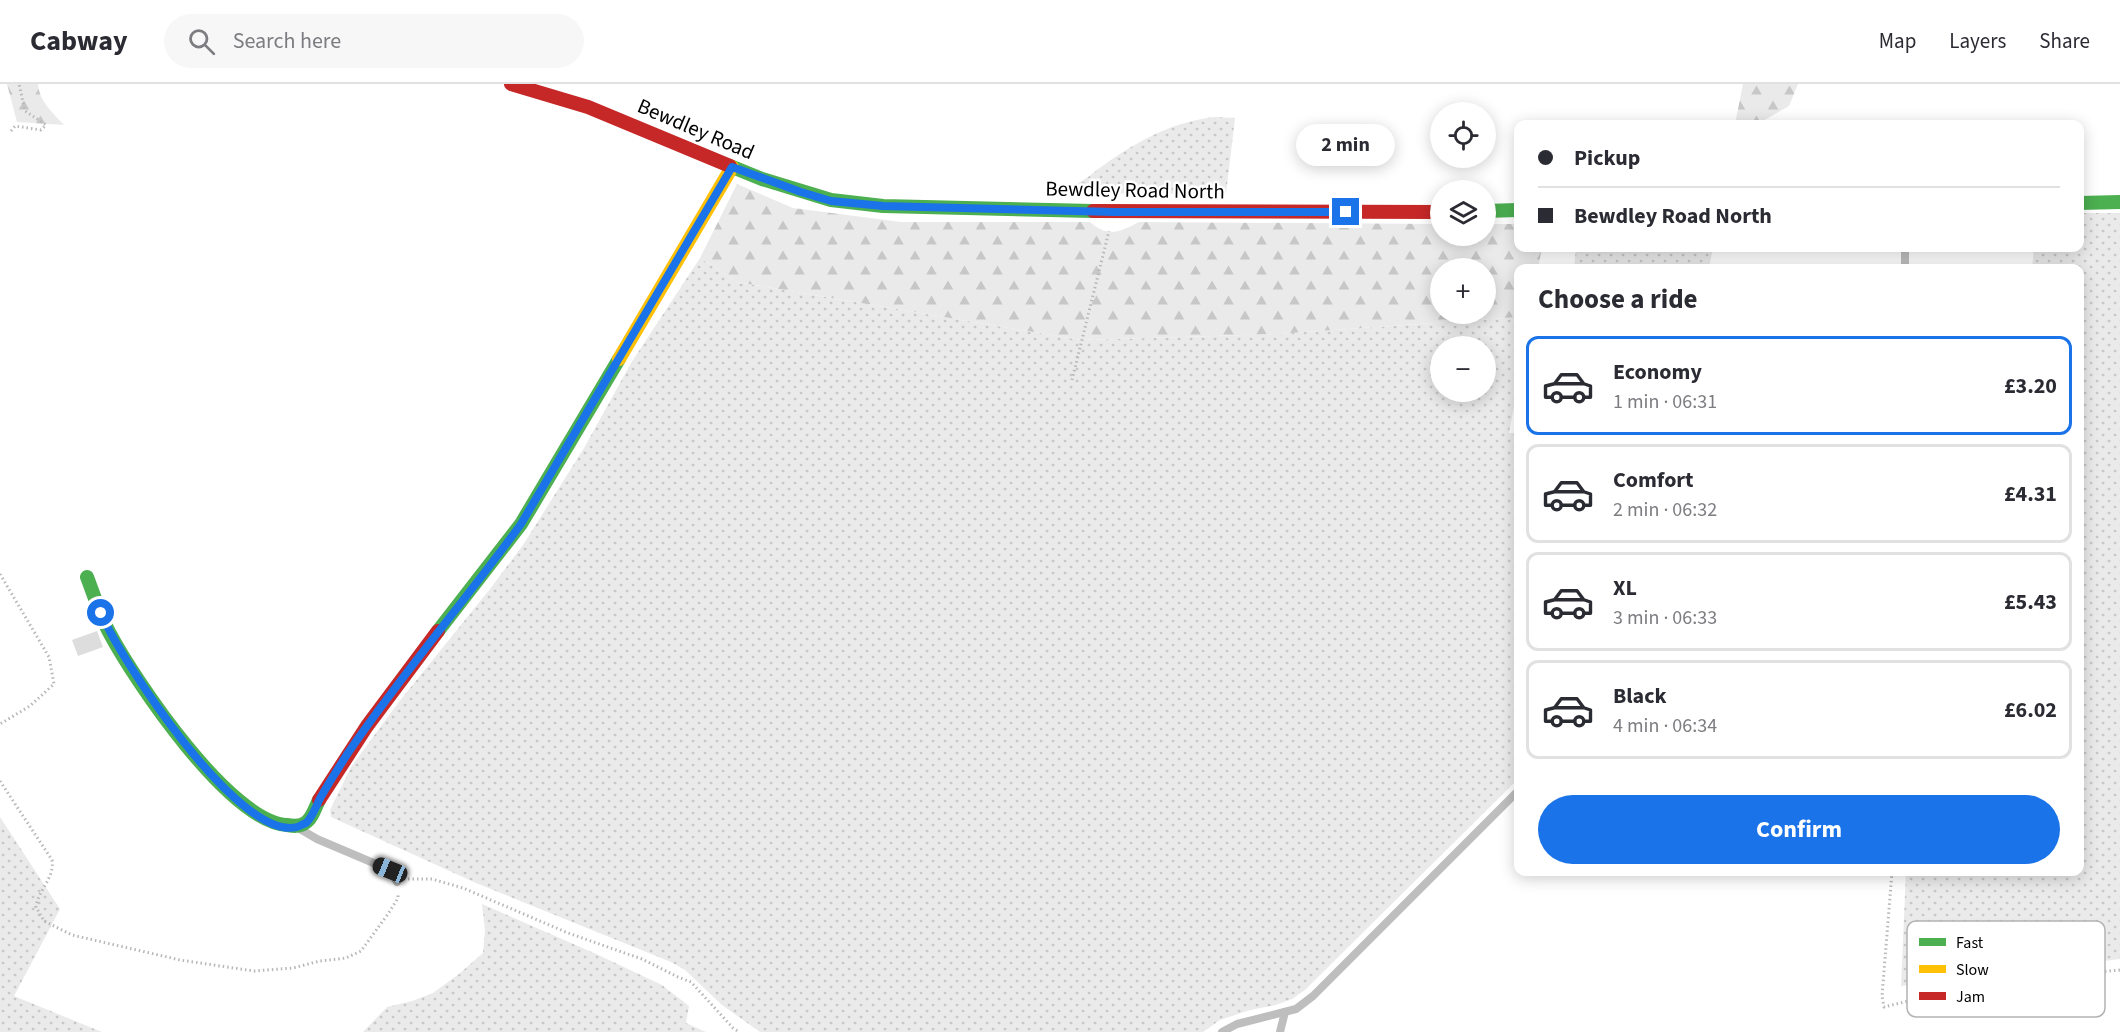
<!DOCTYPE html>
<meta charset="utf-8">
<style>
:root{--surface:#fff;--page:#f7f7f7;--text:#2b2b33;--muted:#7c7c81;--line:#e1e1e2;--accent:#1a73e8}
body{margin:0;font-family:"Source Sans 3",sans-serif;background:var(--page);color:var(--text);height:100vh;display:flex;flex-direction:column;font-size:22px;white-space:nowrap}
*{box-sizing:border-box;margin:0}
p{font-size:20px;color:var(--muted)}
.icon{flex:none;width:33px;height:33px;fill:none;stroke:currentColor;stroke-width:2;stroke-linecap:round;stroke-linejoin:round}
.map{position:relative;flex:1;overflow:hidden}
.panel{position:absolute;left:1514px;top:180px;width:570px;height:612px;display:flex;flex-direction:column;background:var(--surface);border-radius:12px;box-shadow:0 3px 15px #0003}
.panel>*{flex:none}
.banner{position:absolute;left:1514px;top:36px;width:570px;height:132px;border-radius:12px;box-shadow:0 3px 15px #0003;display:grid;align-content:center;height:132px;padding:0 24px;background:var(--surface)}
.tools{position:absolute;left:1430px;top:18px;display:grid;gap:12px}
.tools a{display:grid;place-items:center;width:66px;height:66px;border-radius:50%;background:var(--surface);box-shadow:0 3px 15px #0003;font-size:30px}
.end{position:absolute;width:27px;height:27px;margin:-14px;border:8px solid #1a73e8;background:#fff;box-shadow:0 0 0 3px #fff}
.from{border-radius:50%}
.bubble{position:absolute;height:42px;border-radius:21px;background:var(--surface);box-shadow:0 3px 15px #0003;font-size:20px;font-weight:700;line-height:42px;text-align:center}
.car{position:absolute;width:18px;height:36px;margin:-18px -9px;border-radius:8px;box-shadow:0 0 4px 2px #0007;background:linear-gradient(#222 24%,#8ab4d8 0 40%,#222 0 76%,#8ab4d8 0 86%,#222 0)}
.banner b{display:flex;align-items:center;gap:21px;height:57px;font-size:22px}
.banner b+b{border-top:2px solid var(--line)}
.banner i{width:15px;height:15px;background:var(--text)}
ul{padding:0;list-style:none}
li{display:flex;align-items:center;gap:18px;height:99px;margin:0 12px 9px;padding:0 12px;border:3px solid var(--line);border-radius:12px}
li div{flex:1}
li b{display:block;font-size:22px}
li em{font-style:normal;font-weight:700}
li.on{border-color:var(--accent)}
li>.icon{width:54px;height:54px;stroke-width:1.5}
h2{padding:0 24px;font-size:27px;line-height:72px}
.cta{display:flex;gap:12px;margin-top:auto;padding:12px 24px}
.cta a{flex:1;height:69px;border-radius:36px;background:var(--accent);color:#fff;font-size:24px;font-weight:700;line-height:69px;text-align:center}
header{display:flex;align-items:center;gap:36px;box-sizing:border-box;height:84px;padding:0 30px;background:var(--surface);border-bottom:2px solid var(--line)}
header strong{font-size:28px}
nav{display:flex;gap:33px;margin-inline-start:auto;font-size:21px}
.search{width:420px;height:54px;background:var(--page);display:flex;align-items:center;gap:15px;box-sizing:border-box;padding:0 21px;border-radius:33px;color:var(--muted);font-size:22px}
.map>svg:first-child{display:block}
.grass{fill:url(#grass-dots);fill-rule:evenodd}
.forest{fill:url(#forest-firs);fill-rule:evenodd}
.building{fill:#ddd}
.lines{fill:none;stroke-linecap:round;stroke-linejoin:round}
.path{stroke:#b8b8b8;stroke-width:3;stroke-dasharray:1.5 3;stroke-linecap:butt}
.lane{stroke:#bebebe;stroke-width:8}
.fast{stroke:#4caf50;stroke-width:14}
.slow{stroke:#ffc107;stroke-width:14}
.jam{stroke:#c62828;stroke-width:14}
.route{stroke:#1a73e8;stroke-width:8}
.labels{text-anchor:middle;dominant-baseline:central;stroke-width:5;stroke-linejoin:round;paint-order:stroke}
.street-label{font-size:21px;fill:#000;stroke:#fff}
.key{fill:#fff;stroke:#b2b2b2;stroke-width:1.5}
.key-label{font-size:16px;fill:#000}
</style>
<header>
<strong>Cabway</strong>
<div class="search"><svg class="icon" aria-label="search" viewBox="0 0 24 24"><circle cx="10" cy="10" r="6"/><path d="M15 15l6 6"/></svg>Search here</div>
<nav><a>Map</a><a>Layers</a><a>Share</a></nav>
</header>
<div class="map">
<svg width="2120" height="948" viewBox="0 0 2120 948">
<defs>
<pattern id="grass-dots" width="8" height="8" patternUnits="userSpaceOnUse" patternTransform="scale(1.5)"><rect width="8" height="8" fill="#eaeaea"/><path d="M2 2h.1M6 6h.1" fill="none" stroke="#c7c7c7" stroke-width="1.8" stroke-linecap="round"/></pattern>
<pattern id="forest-firs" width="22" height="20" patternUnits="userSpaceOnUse" patternTransform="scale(1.5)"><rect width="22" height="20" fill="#eaeaea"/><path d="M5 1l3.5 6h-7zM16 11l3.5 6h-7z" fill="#c7c7c7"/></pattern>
</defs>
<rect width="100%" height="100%" fill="#fff"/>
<g class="grass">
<path d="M1214,33L1235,34L1226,110L1042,109C1051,107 1061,106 1070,103C1084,98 1096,86 1108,78C1141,55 1174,38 1214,33Z"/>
<path d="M2079,129H2120V875L1901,902L1906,788H2079V184H2032L2034,164H2079Z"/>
<path d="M1576,164H1713L1709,184H1574Z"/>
<path d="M700,174L737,198L1081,256L1277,250L1518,233V301L1509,349H1518V695L1305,906L1292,915L1276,921L1250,926L1220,936L1203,948H760L722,921L685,886L671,878L476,799L331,733L330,726L351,683L398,619L490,505L523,461L584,364L631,279ZM1440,262H1485V308H1440Z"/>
<path d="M0,733L60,825L14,912L102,948H0Z"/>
<path d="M482,820L594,869L662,901L689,922L686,939L706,948H363L387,923L412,917L433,909L459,890L483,869L485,846Z"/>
</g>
<g class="forest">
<path d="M7,0H38C39,17 53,29 64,41L17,38Z"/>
<path d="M1743,0H1798L1789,22L1761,38L1735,40Z"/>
<path d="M737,100L793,124L901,138H1090C1108,154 1120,148 1139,138L1440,140V152H1485V140H1518V164H1542L1538,184H1518V233L1277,250L1081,256L737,198L700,174ZM1440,184H1485V230H1440Z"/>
</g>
<path class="building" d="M97,547L103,563L78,572L72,556Z"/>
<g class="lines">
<g class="path">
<path d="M11,47L15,42L41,46L46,41L25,27L19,0"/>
<path d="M1072,296L1109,147"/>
<path d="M0,490L49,573L54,600L30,622L0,640"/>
<path d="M0,697L52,776C55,794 38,806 36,823L44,837L72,851L180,876L254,887L293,884L320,877L346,874L361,867L388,830L398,814V809"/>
<path d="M1892,788L1882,912L1884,923L1982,899L2120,886"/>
<path d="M408,795H432L463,804L568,849L642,875L678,893L691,898L733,944L739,948"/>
</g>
<g class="lane">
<path d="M1905,184V164"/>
<path d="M300,745L317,755L390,786L397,798"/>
<path d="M1222,948L1237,940L1296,925L1313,912L1518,707"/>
<path d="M1280,948L1285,928"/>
</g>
<g class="fast">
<path d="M730,82L762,95L831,116L883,122L1093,127"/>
<path d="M2079,119L2120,118"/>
<path d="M1485,127L1518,126"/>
<path d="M87,493C94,511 100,531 109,548C135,597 230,738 287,741C293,742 299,743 305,739C312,735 315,724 319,716"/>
<path d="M438,547L521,440L619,275"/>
</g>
<path class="slow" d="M619,275L732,83"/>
<g class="jam">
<path d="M511,0L588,23L730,82"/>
<path d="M1093,127L1440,128"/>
<path d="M319,716L367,642L438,547"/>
</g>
</g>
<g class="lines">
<path class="route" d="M101,529C120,575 239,758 297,743C300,742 303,740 306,739C313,733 317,719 322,711C330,697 339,683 348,669C402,590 465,517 521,440L732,83L801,108L831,117L883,122L1113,128H1346"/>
</g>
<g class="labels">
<g class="street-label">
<text transform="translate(696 45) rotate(23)">Bewdley Road</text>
<text transform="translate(1135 106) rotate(1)">Bewdley Road North</text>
</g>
</g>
<rect x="1907" y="837" width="198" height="96" rx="9" class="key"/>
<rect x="1919" y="854" width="27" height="8" fill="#4caf50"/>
<rect x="1919" y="881" width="27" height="8" fill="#ffc107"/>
<rect x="1919" y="908" width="27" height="8" fill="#c62828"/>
<g class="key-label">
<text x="1956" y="864">Fast</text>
<text x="1956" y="891">Slow</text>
<text x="1956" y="918">Jam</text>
</g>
</svg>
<div class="tools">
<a><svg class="icon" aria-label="locate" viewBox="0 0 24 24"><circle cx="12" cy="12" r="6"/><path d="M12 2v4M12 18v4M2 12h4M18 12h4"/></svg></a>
<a><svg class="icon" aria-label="layers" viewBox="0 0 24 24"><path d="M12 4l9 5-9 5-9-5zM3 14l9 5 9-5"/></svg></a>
<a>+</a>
<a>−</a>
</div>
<i class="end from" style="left:101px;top:529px"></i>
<i class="end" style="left:1346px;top:128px"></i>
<div class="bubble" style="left:1296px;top:40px;width:99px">2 min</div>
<i class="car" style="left:390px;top:786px;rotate:292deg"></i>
<div class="banner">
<b><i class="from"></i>Pickup</b>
<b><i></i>Bewdley Road North</b>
</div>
<section class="panel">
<h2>Choose a ride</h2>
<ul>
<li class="on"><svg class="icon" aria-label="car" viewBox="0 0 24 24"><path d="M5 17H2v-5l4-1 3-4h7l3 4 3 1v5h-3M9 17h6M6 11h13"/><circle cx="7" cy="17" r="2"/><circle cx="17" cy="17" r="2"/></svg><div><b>Economy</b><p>1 min · 06:31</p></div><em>£3.20</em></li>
<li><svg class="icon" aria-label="car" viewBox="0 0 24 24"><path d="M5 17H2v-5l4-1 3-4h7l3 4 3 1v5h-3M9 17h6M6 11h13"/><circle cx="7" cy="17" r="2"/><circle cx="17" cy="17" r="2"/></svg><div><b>Comfort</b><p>2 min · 06:32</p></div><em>£4.31</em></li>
<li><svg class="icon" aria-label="car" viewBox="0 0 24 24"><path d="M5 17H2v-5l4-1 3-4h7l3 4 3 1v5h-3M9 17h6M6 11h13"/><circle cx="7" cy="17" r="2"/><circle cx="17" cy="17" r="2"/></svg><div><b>XL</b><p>3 min · 06:33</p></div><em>£5.43</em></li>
<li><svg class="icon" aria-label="car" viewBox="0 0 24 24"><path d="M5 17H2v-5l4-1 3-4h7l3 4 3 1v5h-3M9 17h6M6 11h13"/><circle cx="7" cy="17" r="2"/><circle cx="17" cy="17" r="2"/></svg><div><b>Black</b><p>4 min · 06:34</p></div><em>£6.02</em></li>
</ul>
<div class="cta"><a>Confirm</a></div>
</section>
</div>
